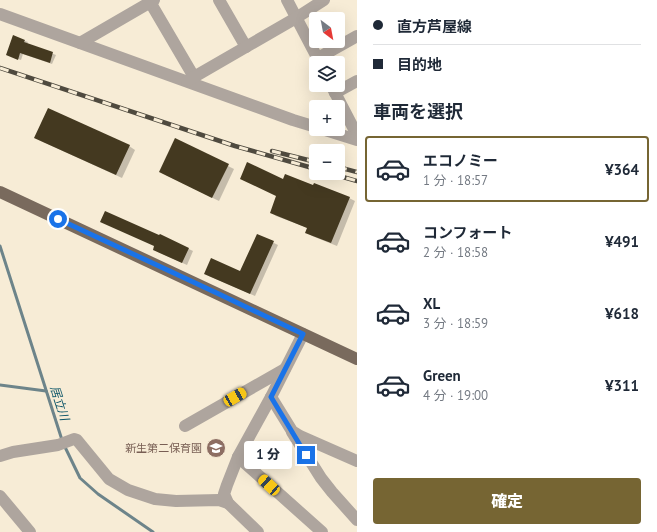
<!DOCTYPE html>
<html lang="ja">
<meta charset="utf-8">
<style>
:root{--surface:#fff;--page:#f6f6f7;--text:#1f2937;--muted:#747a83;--line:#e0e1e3;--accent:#766533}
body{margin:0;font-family:"PT Sans","Noto Sans JP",sans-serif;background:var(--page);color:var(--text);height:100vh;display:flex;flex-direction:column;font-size:15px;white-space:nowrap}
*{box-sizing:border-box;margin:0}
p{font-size:13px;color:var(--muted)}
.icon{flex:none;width:22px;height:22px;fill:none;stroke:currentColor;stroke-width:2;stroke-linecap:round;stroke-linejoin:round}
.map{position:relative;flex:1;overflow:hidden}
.sheet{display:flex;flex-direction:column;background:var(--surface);width:300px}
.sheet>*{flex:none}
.guide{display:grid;align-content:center;height:88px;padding:0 16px;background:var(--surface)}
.needle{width:26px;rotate:148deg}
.controls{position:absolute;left:309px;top:12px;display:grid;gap:8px}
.controls a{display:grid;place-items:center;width:36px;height:36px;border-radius:4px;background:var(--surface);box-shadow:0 4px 16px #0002;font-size:20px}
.end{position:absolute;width:18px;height:18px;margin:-9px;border:5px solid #1a73e8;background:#fff;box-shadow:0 0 0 2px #fff}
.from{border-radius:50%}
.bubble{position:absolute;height:28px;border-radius:4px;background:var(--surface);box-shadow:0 4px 16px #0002;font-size:13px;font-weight:800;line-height:28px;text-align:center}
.car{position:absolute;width:12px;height:24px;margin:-12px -6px;border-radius:5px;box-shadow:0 0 3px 1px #0007;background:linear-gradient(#f5c518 24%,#345 0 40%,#f5c518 0 76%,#345 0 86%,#f5c518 0)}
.guide b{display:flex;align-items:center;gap:14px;height:38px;font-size:15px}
.guide b+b{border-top:1px solid var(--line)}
.guide i{width:10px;height:10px;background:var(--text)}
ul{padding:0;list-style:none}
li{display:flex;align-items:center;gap:12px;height:66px;margin:0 8px 6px;padding:0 8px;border:2px solid transparent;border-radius:4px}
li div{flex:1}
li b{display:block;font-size:15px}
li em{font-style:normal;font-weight:800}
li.active{border-color:var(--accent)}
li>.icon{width:36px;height:36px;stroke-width:1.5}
h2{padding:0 16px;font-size:18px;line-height:48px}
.cta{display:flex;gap:8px;margin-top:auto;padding:8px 16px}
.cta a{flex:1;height:46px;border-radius:4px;background:var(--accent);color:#fff;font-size:16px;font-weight:800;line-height:46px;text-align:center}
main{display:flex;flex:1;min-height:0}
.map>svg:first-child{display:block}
.shadow{fill:#0003}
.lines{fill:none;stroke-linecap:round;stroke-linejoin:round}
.stream{stroke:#6d848a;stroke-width:3}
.building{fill:#443920}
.minor{stroke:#aea59e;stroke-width:12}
.major{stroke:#796a5d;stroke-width:12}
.rail-casing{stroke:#4f4a3f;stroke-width:4.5}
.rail{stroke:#f7ecd6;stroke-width:3;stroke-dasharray:9;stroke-linecap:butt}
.route{stroke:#1a73e8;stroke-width:5}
.labels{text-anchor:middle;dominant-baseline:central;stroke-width:4;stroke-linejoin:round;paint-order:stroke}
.education-label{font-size:11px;fill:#785e54;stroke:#f7ecd6;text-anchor:end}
.water-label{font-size:12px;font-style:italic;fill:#0c5568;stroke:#f7ecd6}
</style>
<main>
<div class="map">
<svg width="357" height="532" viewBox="0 0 357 532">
<rect width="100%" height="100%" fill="#f7ecd6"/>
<g class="shadow">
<path d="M14,37L28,42L27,44L56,55L52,64L23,54L21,60L10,56Z"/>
<path d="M176,140L234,169L219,201L166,175Z"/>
<path d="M41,141L129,146L135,150L122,178Z"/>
<path d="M284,180L349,198L355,201L337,246L312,236L306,232L308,228L276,216L271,212Z"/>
<path d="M160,235L193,251L187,265L158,252Z"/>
<path d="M258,235L278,245L255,296L209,276L241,273Z"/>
</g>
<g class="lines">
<g class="stream">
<path d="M0,246L62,440"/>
<path d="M0,385L46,391"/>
<path d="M64,445L80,478L98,494L153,532"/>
</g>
</g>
<g class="building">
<path d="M13,35L25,40L24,42L53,52L50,63L20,53L18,60L6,55Z"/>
<path d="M48,108L130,145L116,175L34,138Z"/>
<path d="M175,138L229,164L212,198L159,172Z"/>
<path d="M247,162L283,179L285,174L313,185L314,183L350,197L331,243L305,233L307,228L270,213L276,196L240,179Z"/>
<path d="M105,211L159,235L160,234L189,248L182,263L153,250L154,246L100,222Z"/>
<path d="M257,234L274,241L250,294L204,274L211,258L240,271Z"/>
</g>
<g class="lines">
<g class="minor">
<path d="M219,0L246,47"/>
<path d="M287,0L320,63"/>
<path d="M150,2L194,77"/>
<path d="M0,14L293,120L316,127"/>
<path d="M80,43L154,0"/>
<path d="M318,58L357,36"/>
<path d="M187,81L296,18L324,0"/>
<path d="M331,85L357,135"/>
<path d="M335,93L357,81"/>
<path d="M322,129L357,140"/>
<path d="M271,397L292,431L300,436L357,461"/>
<path d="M185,426L285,369"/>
<path d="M292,432L321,478L332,492L357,520"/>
<path d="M0,456L13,452L58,445L74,439L77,440L109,479L128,490L155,499L176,501L219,500L228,503"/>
<path d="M238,457L322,532"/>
<path d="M0,496L30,532"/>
<path d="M258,532L228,503L224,494L227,485L238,457L271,397L303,334"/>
</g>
<path class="major" d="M0,192L357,359"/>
<defs>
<g id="rail">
<path d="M0,68L235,146L316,169"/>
<path d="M272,151L316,162"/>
<path d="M338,167L357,172"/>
<path d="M329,173L357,181"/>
</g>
</defs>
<use href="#rail" class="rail-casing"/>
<use href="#rail" class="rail"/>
</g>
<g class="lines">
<path class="route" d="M58,219L221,295L303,334L271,397L306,455"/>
</g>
<defs>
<symbol id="school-disc" viewBox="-11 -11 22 22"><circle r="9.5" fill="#8d6e63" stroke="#f7ecd6"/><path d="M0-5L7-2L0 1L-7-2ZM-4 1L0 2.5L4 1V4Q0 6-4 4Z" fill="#fff"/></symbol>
</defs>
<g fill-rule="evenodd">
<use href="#school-disc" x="205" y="437" width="22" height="22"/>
</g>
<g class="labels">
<g class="education-label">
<text x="202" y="448">新生第二保育園</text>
</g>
<g class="water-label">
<text transform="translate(60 403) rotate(72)">居立川</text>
</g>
</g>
</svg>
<div class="controls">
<a><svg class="needle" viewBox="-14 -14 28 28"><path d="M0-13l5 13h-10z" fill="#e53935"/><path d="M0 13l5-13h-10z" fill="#747a83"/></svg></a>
<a><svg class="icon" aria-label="layers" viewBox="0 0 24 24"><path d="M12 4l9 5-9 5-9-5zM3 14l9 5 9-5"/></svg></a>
<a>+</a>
<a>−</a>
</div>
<i class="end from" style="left:58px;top:219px"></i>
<i class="end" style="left:306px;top:455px"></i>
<div class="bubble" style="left:244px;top:441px;width:48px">1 分</div>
<i class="car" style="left:235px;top:397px;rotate:60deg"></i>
<i class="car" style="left:269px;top:485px;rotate:312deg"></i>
</div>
<section class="sheet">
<div class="guide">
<b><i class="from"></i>直方芦屋線</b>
<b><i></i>目的地</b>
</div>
<h2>車両を選択</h2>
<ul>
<li class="active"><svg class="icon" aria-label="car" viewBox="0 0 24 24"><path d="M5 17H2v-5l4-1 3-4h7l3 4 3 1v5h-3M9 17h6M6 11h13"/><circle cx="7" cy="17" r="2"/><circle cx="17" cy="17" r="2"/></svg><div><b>エコノミー</b><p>1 分 · 18:57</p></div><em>¥364</em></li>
<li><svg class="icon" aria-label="car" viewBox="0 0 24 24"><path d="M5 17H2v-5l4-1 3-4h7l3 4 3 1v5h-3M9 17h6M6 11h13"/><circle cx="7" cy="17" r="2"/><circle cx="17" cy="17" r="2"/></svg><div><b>コンフォート</b><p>2 分 · 18:58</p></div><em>¥491</em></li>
<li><svg class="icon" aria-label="car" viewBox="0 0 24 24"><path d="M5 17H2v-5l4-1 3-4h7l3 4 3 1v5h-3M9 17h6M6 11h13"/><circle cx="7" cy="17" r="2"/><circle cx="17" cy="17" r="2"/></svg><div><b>XL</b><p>3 分 · 18:59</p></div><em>¥618</em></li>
<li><svg class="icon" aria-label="car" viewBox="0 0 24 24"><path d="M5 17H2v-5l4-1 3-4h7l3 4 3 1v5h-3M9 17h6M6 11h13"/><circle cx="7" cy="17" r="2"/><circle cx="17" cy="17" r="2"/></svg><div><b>Green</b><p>4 分 · 19:00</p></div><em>¥311</em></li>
</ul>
<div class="cta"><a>確定</a></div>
</section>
</main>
